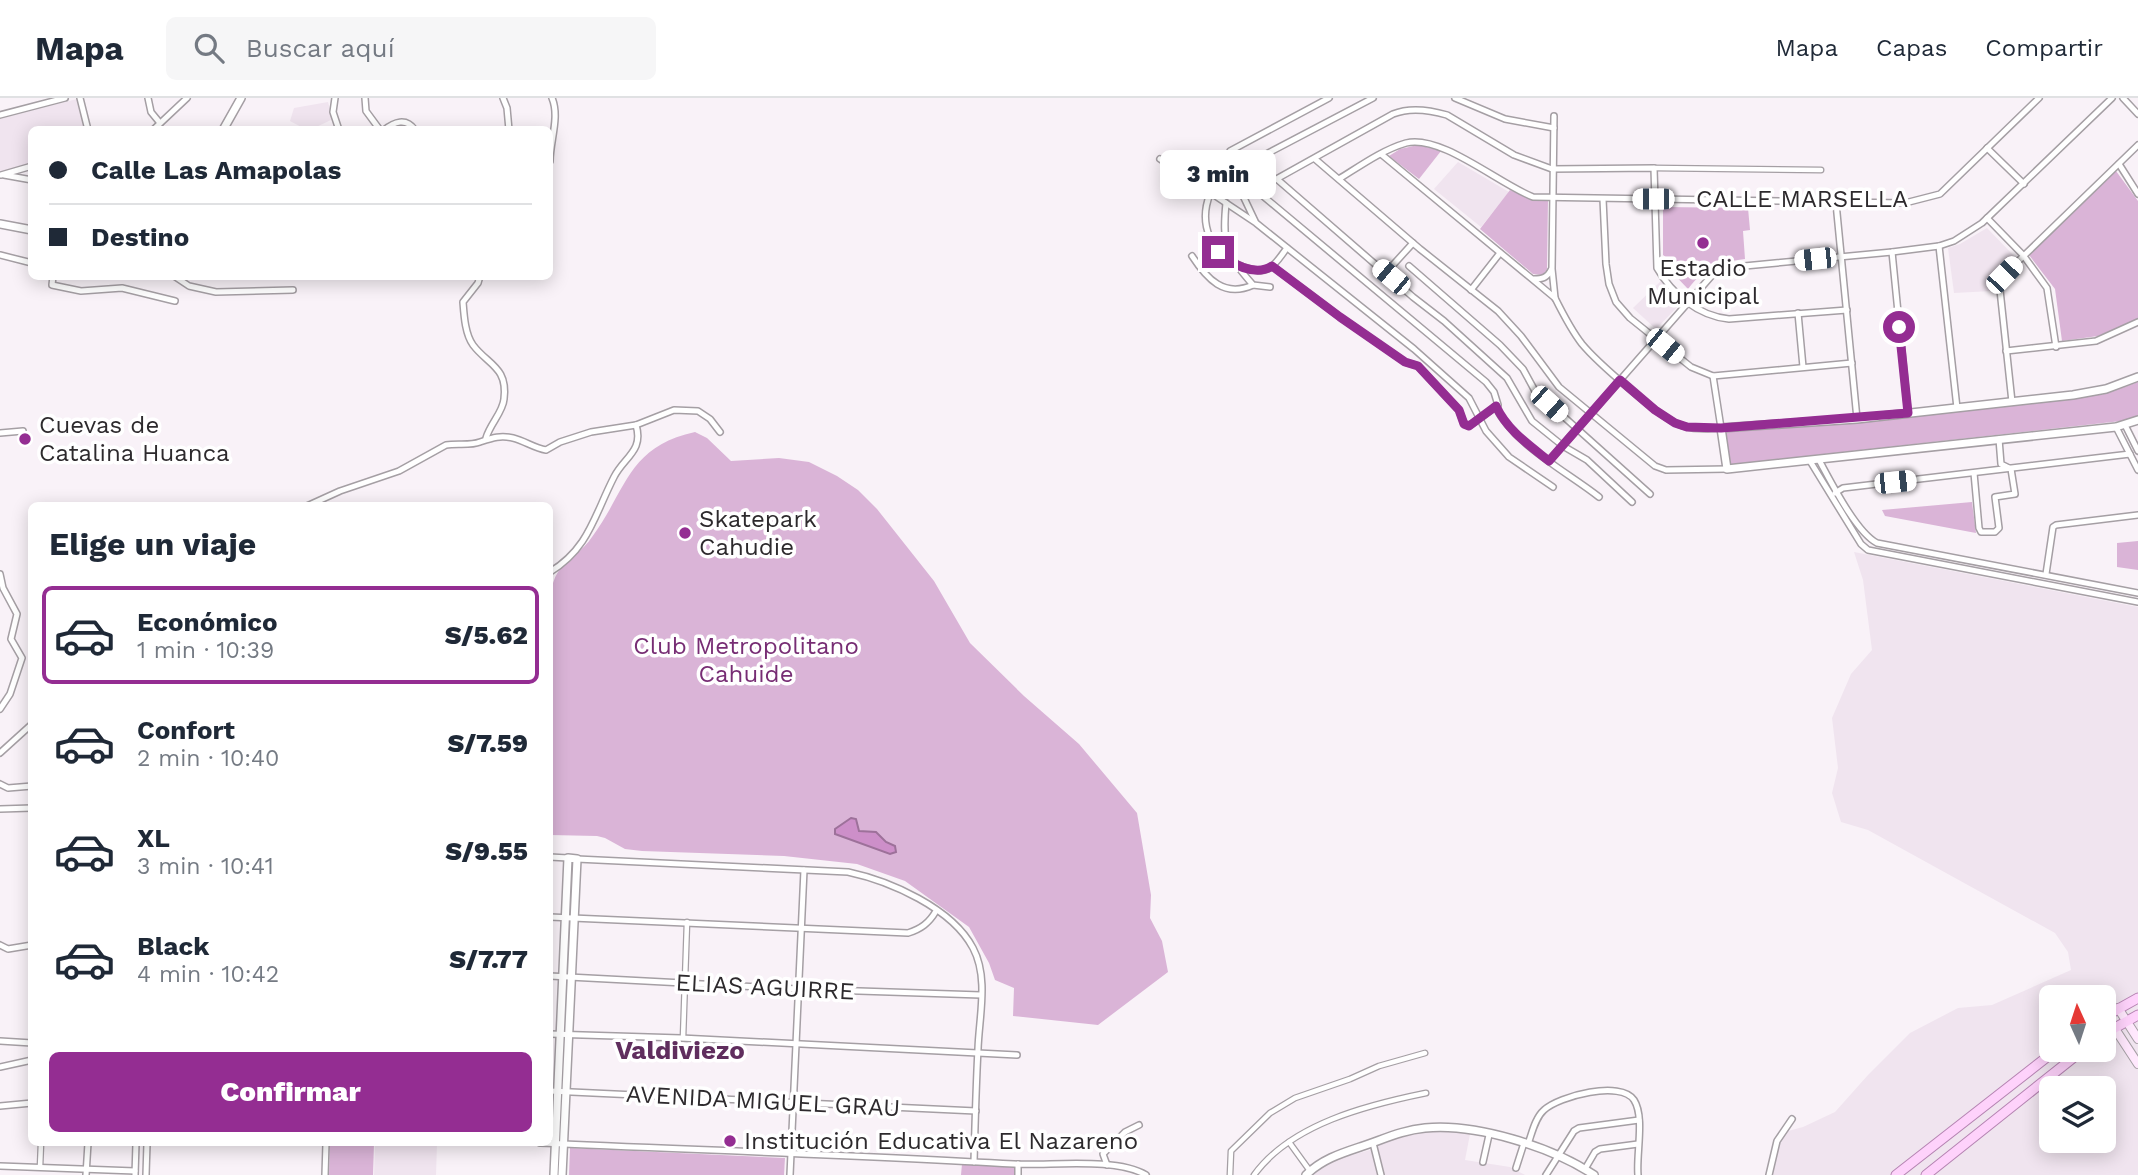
<!DOCTYPE html>
<html lang="es">
<meta charset="utf-8">
<style>
:root{--surface:#fff;--page:#f6f6f7;--text:#1f2937;--muted:#747a83;--line:#e0e1e3;--accent:#942d92}
body{margin:0;font-family:"Work Sans",sans-serif;background:var(--page);color:var(--text);height:100vh;display:flex;flex-direction:column;font-size:26px;white-space:nowrap}
*{box-sizing:border-box;margin:0}
p{font-size:23px;color:var(--muted)}
.icon{flex:none;width:38px;height:38px;fill:none;stroke:currentColor;stroke-width:2;stroke-linecap:round;stroke-linejoin:round}
.map{position:relative;flex:1;overflow:hidden}
.drawer{position:absolute;left:28px;top:404px;width:525px;height:644px;display:flex;flex-direction:column;background:var(--surface);border-radius:10px;box-shadow:0 4px 18px #0003}
.drawer>*{flex:none}
.top-card{position:absolute;left:28px;top:28px;width:525px;height:154px;border-radius:10px;box-shadow:0 4px 18px #0003;display:grid;align-content:center;height:154px;padding:0 21px;background:var(--surface)}
.needle{width:46px;rotate:357deg}
.buttons{position:absolute;left:2039px;top:887px;display:grid;gap:14px}
.buttons a{display:grid;place-items:center;width:77px;height:77px;border-radius:10px;background:var(--surface);box-shadow:0 4px 18px #0003;font-size:35px}
.end{position:absolute;width:32px;height:32px;margin:-16px;border:9px solid #942d92;background:#fff;box-shadow:0 0 0 4px #fff}
.from{border-radius:50%}
.bubble{position:absolute;height:49px;border-radius:10px;background:var(--surface);box-shadow:0 4px 18px #0003;font-size:23px;font-weight:800;line-height:49px;text-align:center}
.car{position:absolute;width:21px;height:42px;margin:-21px -10px;border-radius:9px;box-shadow:0 0 5px 2px #0007;background:linear-gradient(#fff 24%,#345 0 40%,#fff 0 76%,#345 0 86%,#fff 0)}
.top-card b{display:flex;align-items:center;gap:24px;height:66px;font-size:26px}
.top-card b+b{border-top:2px solid var(--line)}
.top-card i{width:18px;height:18px;background:var(--text)}
ul{padding:0;list-style:none}
li{display:flex;align-items:center;gap:21px;height:98px;margin:0 14px 10px;padding:0 7px;border:4px solid transparent;border-radius:10px}
li div{flex:1}
li b{display:block;font-size:26px}
li em{font-style:normal;font-weight:800}
li.selected{border-color:var(--accent)}
li>.icon{width:63px;height:63px;stroke-width:1.5}
h2{padding:0 21px;font-size:32px;line-height:84px}
.cta{display:flex;gap:14px;margin-top:auto;padding:14px 21px}
.cta a{flex:1;height:80px;border-radius:10px;background:var(--accent);color:#fff;font-size:28px;font-weight:800;line-height:80px;text-align:center}
header{display:flex;align-items:center;gap:42px;box-sizing:border-box;height:98px;padding:0 35px;background:var(--surface);border-bottom:2px solid var(--line)}
header strong{font-size:33px}
nav{display:flex;gap:38px;margin-inline-start:auto;font-size:24px}
.search{width:490px;height:63px;background:var(--page);display:flex;align-items:center;gap:18px;box-sizing:border-box;padding:0 24px;border-radius:10px;color:var(--muted);font-size:26px}
.map>svg:first-child{display:block}
.built{fill:#f0e4ef;fill-rule:evenodd}
.green{fill:#dab4d7}
.water{fill:#cd8fc9;stroke:#9d719a;stroke-width:2}
.lines{fill:none;stroke-linecap:round;stroke-linejoin:round}
.pedestrian-casing{stroke:#a59fa4;stroke-width:7}
.minor-casing{stroke:#a59fa4;stroke-width:8}
.tertiary-casing{stroke:#a59fa4;stroke-width:10}
.secondary-casing{stroke:#a59fa4;stroke-width:10}
.primary-casing{stroke:#b584b2;stroke-width:11}
.pedestrian{stroke:#fff;stroke-width:4.5}
.minor{stroke:#fff;stroke-width:5}
.tertiary{stroke:#fff;stroke-width:7}
.secondary{stroke:#ffe8fd;stroke-width:8}
.primary{stroke:#fed2fb;stroke-width:9}
.route{stroke:#942d92;stroke-width:9}
.poi-dot{fill:#942d92;stroke:#fff;stroke-width:2.5}
.labels{text-anchor:middle;dominant-baseline:central;stroke-width:7;stroke-linejoin:round;paint-order:stroke}
.street-label{font-size:24px;fill:#2d2a2d;stroke:#fff}
.poi-label{font-size:24px;fill:#2d2a2d;stroke:#fff;text-anchor:start}
.park-label{font-size:24px;fill:#772d74;stroke:#fff}
.neighbourhood-label{font-size:26px;font-weight:bold;fill:#602e5e;stroke:#fff}
</style>
<header>
<strong>Mapa</strong>
<div class="search"><svg class="icon" aria-label="search" viewBox="0 0 24 24"><circle cx="10" cy="10" r="6"/><path d="M15 15l6 6"/></svg>Buscar aquí</div>
<nav><a>Mapa</a><a>Capas</a><a>Compartir</a></nav>
</header>
<div class="map">
<svg width="2138" height="1077" viewBox="0 0 2138 1077">
<rect width="100%" height="100%" fill="#f9f2f8"/>
<g class="built">
<path d="M77,1L85,31L32,32L31,65L0,74V21Z"/>
<path d="M328,4L333,21L310,32L305,31L290,23L294,10Z"/>
<path d="M1458,64L1509,94L1481,129L1434,91Z"/>
<path d="M1987,130L2014,158L1996,179L1992,193L1954,195L1948,150L1960,146Z"/>
<path d="M1661,183L1682,204L1656,231L1633,210Z"/>
<path d="M1854,454L2138,509V1077H1772L1779,1046L1788,1033L1803,1029L1835,1014L1868,977L1910,935L1958,910L1992,907L2071,872L2068,854L2055,835L1868,732L1841,724L1832,695L1838,670L1832,620L1851,576L1872,552L1863,482ZM2051,900H2104V952H2051ZM2051,990H2104V1043H2051Z"/>
<path d="M1452,1032L1470,1036L1465,1062L1510,1069L1525,1077H1310L1327,1064L1370,1052L1389,1040L1421,1033Z"/>
<path d="M375,1045H437L436,1077H374Z"/>
</g>
<g class="green">
<path d="M1418,47L1441,53L1419,81L1389,58L1400,51Z"/>
<path d="M2116,73L2138,103V221L2098,238L2062,243L2055,191L2029,157Z"/>
<path d="M1510,92L1530,101L1548,102L1547,171L1543,177L1533,176L1480,131Z"/>
<path d="M1663,109L1748,110L1750,132L1743,133L1745,161C1715,165 1707,167 1688,191L1666,168L1670,162L1663,157Z"/>
<path d="M2138,284V317L2130,322L1727,367L1723,333L1980,310L2105,296Z"/>
<path d="M695,334L707,340L731,363L779,360L809,364L837,378L858,392L877,411L934,483L970,545L1024,598L1079,646L1137,715L1151,797L1150,820L1162,843L1168,874L1098,927L1013,918L1014,890L995,882L989,865L969,829L905,783L857,766L784,758L642,753L625,751L605,740L597,738L550,737V495C552,488 554,480 558,474C567,461 583,453 592,439C627,392 627,349 695,334Z"/>
<path d="M1972,404L1976,435L1885,418L1882,412Z"/>
<path d="M2138,443V472L2117,469V445Z"/>
<path d="M330,1045H374L373,1077H329Z"/>
<path d="M570,1050L785,1060L784,1077H569Z"/>
<path d="M962,1066L1014,1069V1077H961Z"/>
</g>
<path class="water" d="M851,720L856,721L859,733L876,734L886,744L895,748L896,754L890,756L835,736V731Z"/>
<g class="lines">
<defs>
<g id="pedestrian">
<path d="M1654,70L1821,72"/>
<path d="M683,940L687,824"/>
<path d="M1289,1044L1310,1073"/>
<path d="M40,1069L41,1045"/>
<path d="M1230,1077L1231,1053L1270,1015L1295,1000L1350,981L1379,968L1425,955"/>
<path d="M1254,1077C1291,1026 1367,1007 1426,995"/>
</g>
<g id="minor">
<path d="M80,0L88,32"/>
<path d="M148,0L151,14L160,25"/>
<path d="M335,0L333,14L339,32"/>
<path d="M365,0L366,13L380,32"/>
<path d="M503,0L507,10L509,32"/>
<path d="M1455,0L1505,21L1554,30"/>
<path d="M2123,0L2138,16"/>
<path d="M0,17L65,0"/>
<path d="M1554,18L1552,171L1555,200"/>
<path d="M153,32L187,0"/>
<path d="M384,32C394,24 406,19 415,32"/>
<path d="M1987,50L2024,86"/>
<path d="M1381,56L1555,200C1563,216 1571,232 1582,246C1596,263 1659,319 1678,326C1692,332 1707,331 1721,330L1713,278"/>
<path d="M1160,61L1256,125L1414,251L1469,300L1486,333L1509,359L1553,389"/>
<path d="M1315,61L1420,151L1498,213L1521,238L1559,289L1655,368L1666,372L1727,371"/>
<path d="M550,63C550,43 560,19 552,0"/>
<path d="M2119,66L2138,96"/>
<path d="M1232,74L1373,0"/>
<path d="M1,77L32,68"/>
<path d="M4,77L32,82"/>
<path d="M1339,81C1360,68 1382,52 1406,45C1441,36 1499,86 1533,99L1905,105L1940,96L2039,0"/>
<path d="M1278,82L1413,199L1444,223L1507,280L1532,323L1563,348L1587,362L1632,404"/>
<path d="M1257,93L1486,284L1494,294L1498,307L1469,328L1464,326L1459,312L1418,268L1405,264L1340,219L1272,168"/>
<path d="M1210,96C1198,126 1211,157 1241,168C1249,171 1260,175 1268,171C1276,167 1282,156 1287,150"/>
<path d="M1244,99L1393,16C1410,9 1430,12 1447,17L1514,57L1552,71L1654,70L1657,170C1672,196 1698,218 1729,221L1847,212"/>
<path d="M1603,101L1606,166L1609,186L1616,204L1630,220L1691,269L1713,278L1852,265"/>
<path d="M1226,105C1222,147 1226,156 1253,187L1270,189"/>
<path d="M1836,105L1857,321"/>
<path d="M1987,120L2023,157L2047,190L2056,249"/>
<path d="M1255,123L1227,64L1230,53L1329,0"/>
<path d="M1939,148L1957,310"/>
<path d="M1892,154L1908,315"/>
<path d="M0,157L32,165"/>
<path d="M1192,158C1207,181 1224,200 1253,187"/>
<path d="M1392,168L1413,145"/>
<path d="M1409,168L1500,247L1523,271L1535,293L1650,396"/>
<path d="M53,178L52,187L81,193L122,190L175,203"/>
<path d="M174,178L189,188L216,194L293,192"/>
<path d="M480,178L478,185L463,204C464,217 465,236 473,247C488,267 508,269 504,301C503,314 490,326 486,340"/>
<path d="M1534,181C1542,181 1547,180 1551,172"/>
<path d="M1471,192L1500,155"/>
<path d="M1798,215L1803,269"/>
<path d="M2006,253L2096,243L2138,224"/>
<path d="M2012,304L2000,192L2004,177L2138,47"/>
<path d="M1495,308C1514,347 1566,373 1599,399"/>
<path d="M2125,327L2138,353"/>
<path d="M2116,329L2138,372"/>
<path d="M0,335L23,333"/>
<path d="M1819,362C1831,384 1856,434 1877,445L2138,495"/>
<path d="M1549,363L1714,175L1734,169L1892,154L1939,148L1954,143L1982,125L2112,0"/>
<path d="M1810,363L1861,446L1868,452L2138,504"/>
<path d="M1974,375L1979,430L1981,434H1995L1999,430L1995,399L2015,396L2011,371L2001,366L1999,341"/>
<path d="M1835,395L1843,390L2130,356"/>
<path d="M307,408L340,393L399,373L446,347C457,345 470,348 480,344C492,340 500,337 513,340C525,343 534,350 546,352L560,344L591,334L636,327L674,312L698,313L710,321L720,334"/>
<path d="M550,474C589,450 594,418 614,379C624,359 644,353 636,327"/>
<path d="M0,476L3,490L17,516L11,541L22,560L10,596L0,611"/>
<path d="M2046,476L2053,429L2056,427L2138,417"/>
<path d="M0,655L32,626"/>
<path d="M0,686L8,690L32,688"/>
<path d="M0,711L32,710"/>
<path d="M550,759L568,760"/>
<path d="M577,761L848,774C890,783 952,810 973,850C989,880 979,919 978,951C976,989 975,1026 974,1064"/>
<path d="M550,819L908,835C921,831 929,825 936,813"/>
<path d="M0,847L8,851L32,847"/>
<path d="M550,878L798,891L981,897"/>
<path d="M550,936L681,940L1017,957"/>
<path d="M0,943L32,945"/>
<path d="M0,969L32,962"/>
<path d="M550,993L976,1013"/>
<path d="M0,1008L32,1005"/>
<path d="M540,1045C698,1052 856,1057 1014,1066C1050,1068 1116,1059 1146,1077"/>
<path d="M1373,1045L1381,1077"/>
<path d="M1528,1046C1532,1035 1535,1020 1544,1012C1559,998 1621,982 1634,1002C1645,1019 1636,1056 1638,1077"/>
<path d="M1483,1064L1489,1037"/>
<path d="M1107,1067L1103,1056L1125,1034L1139,1027"/>
<path d="M0,1068L135,1073"/>
<path d="M1516,1070L1524,1045"/>
<path d="M1585,1071L1595,1054L1600,1051L1638,1046"/>
<path d="M86,1077L88,1045"/>
<path d="M135,1077L136,1045"/>
<path d="M146,1077L147,1045"/>
<path d="M325,1077L326,1045"/>
<path d="M790,1077L804,772"/>
<path d="M1018,1077V1066"/>
<path d="M1546,1077L1574,1033L1579,1030L1639,1022"/>
<path d="M1769,1077L1777,1043L1792,1021"/>
</g>
<g id="tertiary">
<path d="M223,32L241,0"/>
<path d="M0,126L32,132"/>
<path d="M2138,279L2106,291L2073,297L1857,321L1721,330L1727,371L2116,329L2138,322"/>
<path d="M554,1077L568,760L577,761L562,1077"/>
<path d="M1306,1077C1322,1061 1342,1055 1363,1048C1384,1041 1403,1032 1425,1030C1476,1025 1552,1049 1594,1077"/>
</g>
<g id="secondary">
<path d="M2118,910L2138,941"/>
<path d="M2106,917L2138,966"/>
</g>
<g id="primary">
<path d="M2104,919L2138,900"/>
<path d="M2104,936L2138,917"/>
<path d="M1896,1077L2056,952"/>
<path d="M1926,1077L2083,952"/>
</g>
</defs>
<use href="#pedestrian" class="pedestrian-casing"/>
<use href="#minor" class="minor-casing"/>
<use href="#tertiary" class="tertiary-casing"/>
<use href="#secondary" class="secondary-casing"/>
<use href="#primary" class="primary-casing"/>
<use href="#pedestrian" class="pedestrian"/>
<use href="#minor" class="minor"/>
<use href="#tertiary" class="tertiary"/>
<use href="#secondary" class="secondary"/>
<use href="#primary" class="primary"/>
</g>
<g class="lines">
<path class="route" d="M1218,154C1230,166 1256,179 1272,168L1340,219L1405,264L1418,268L1459,312L1464,326L1469,328L1496,308C1507,332 1529,347 1549,363L1620,282L1655,312L1675,325L1687,329L1721,330L1908,315L1899,229"/>
</g>
<g class="poi-dot">
<circle cx="1703" cy="145" r="7"/>
<circle cx="25" cy="341" r="7"/>
<circle cx="685" cy="435" r="7"/>
<circle cx="730" cy="1043" r="7"/>
</g>
<g class="labels">
<g class="street-label">
<text x="1802" y="101">CALLE MARSELLA</text>
<text transform="translate(765 889) rotate(3)">ELIAS AGUIRRE</text>
<text transform="translate(763 1003) rotate(3)">AVENIDA MIGUEL GRAU</text>
</g>
<g class="poi-label">
<text x="1703" y="170" text-anchor="middle">Estadio<tspan x="1703" dy="28">Municipal</tspan></text>
<text x="39" y="327">Cuevas de<tspan x="39" dy="28">Catalina Huanca</tspan></text>
<text x="699" y="421">Skatepark<tspan x="699" dy="28">Cahudie</tspan></text>
<text x="744" y="1043">Institución Educativa El Nazareno</text>
</g>
<g class="park-label">
<text x="746" y="548">Club Metropolitano<tspan x="746" dy="28">Cahuide</tspan></text>
</g>
<g class="neighbourhood-label">
<text x="680" y="952">Valdiviezo</text>
</g>
</g>
</svg>
<div class="buttons">
<a><svg class="needle" viewBox="-14 -14 28 28"><path d="M0-13l5 13h-10z" fill="#e53935"/><path d="M0 13l5-13h-10z" fill="#747a83"/></svg></a>
<a><svg class="icon" aria-label="layers" viewBox="0 0 24 24"><path d="M12 4l9 5-9 5-9-5zM3 14l9 5 9-5"/></svg></a>
</div>
<i class="end from" style="left:1899px;top:229px"></i>
<i class="end" style="left:1218px;top:154px"></i>
<div class="bubble" style="left:1160px;top:52px;width:116px">3 min</div>
<i class="car" style="left:1653px;top:101px;rotate:270deg"></i>
<i class="car" style="left:1815px;top:161px;rotate:264deg"></i>
<i class="car" style="left:2004px;top:177px;rotate:44deg"></i>
<i class="car" style="left:1391px;top:179px;rotate:310deg"></i>
<i class="car" style="left:1665px;top:248px;rotate:129deg"></i>
<i class="car" style="left:1549px;top:306px;rotate:132deg"></i>
<i class="car" style="left:1895px;top:384px;rotate:84deg"></i>
<div class="top-card">
<b><i class="from"></i>Calle Las Amapolas</b>
<b><i></i>Destino</b>
</div>
<section class="drawer">
<h2>Elige un viaje</h2>
<ul>
<li class="selected"><svg class="icon" aria-label="car" viewBox="0 0 24 24"><path d="M5 17H2v-5l4-1 3-4h7l3 4 3 1v5h-3M9 17h6M6 11h13"/><circle cx="7" cy="17" r="2"/><circle cx="17" cy="17" r="2"/></svg><div><b>Económico</b><p>1 min · 10:39</p></div><em>S/5.62</em></li>
<li><svg class="icon" aria-label="car" viewBox="0 0 24 24"><path d="M5 17H2v-5l4-1 3-4h7l3 4 3 1v5h-3M9 17h6M6 11h13"/><circle cx="7" cy="17" r="2"/><circle cx="17" cy="17" r="2"/></svg><div><b>Confort</b><p>2 min · 10:40</p></div><em>S/7.59</em></li>
<li><svg class="icon" aria-label="car" viewBox="0 0 24 24"><path d="M5 17H2v-5l4-1 3-4h7l3 4 3 1v5h-3M9 17h6M6 11h13"/><circle cx="7" cy="17" r="2"/><circle cx="17" cy="17" r="2"/></svg><div><b>XL</b><p>3 min · 10:41</p></div><em>S/9.55</em></li>
<li><svg class="icon" aria-label="car" viewBox="0 0 24 24"><path d="M5 17H2v-5l4-1 3-4h7l3 4 3 1v5h-3M9 17h6M6 11h13"/><circle cx="7" cy="17" r="2"/><circle cx="17" cy="17" r="2"/></svg><div><b>Black</b><p>4 min · 10:42</p></div><em>S/7.77</em></li>
</ul>
<div class="cta"><a>Confirmar</a></div>
</section>
</div>
